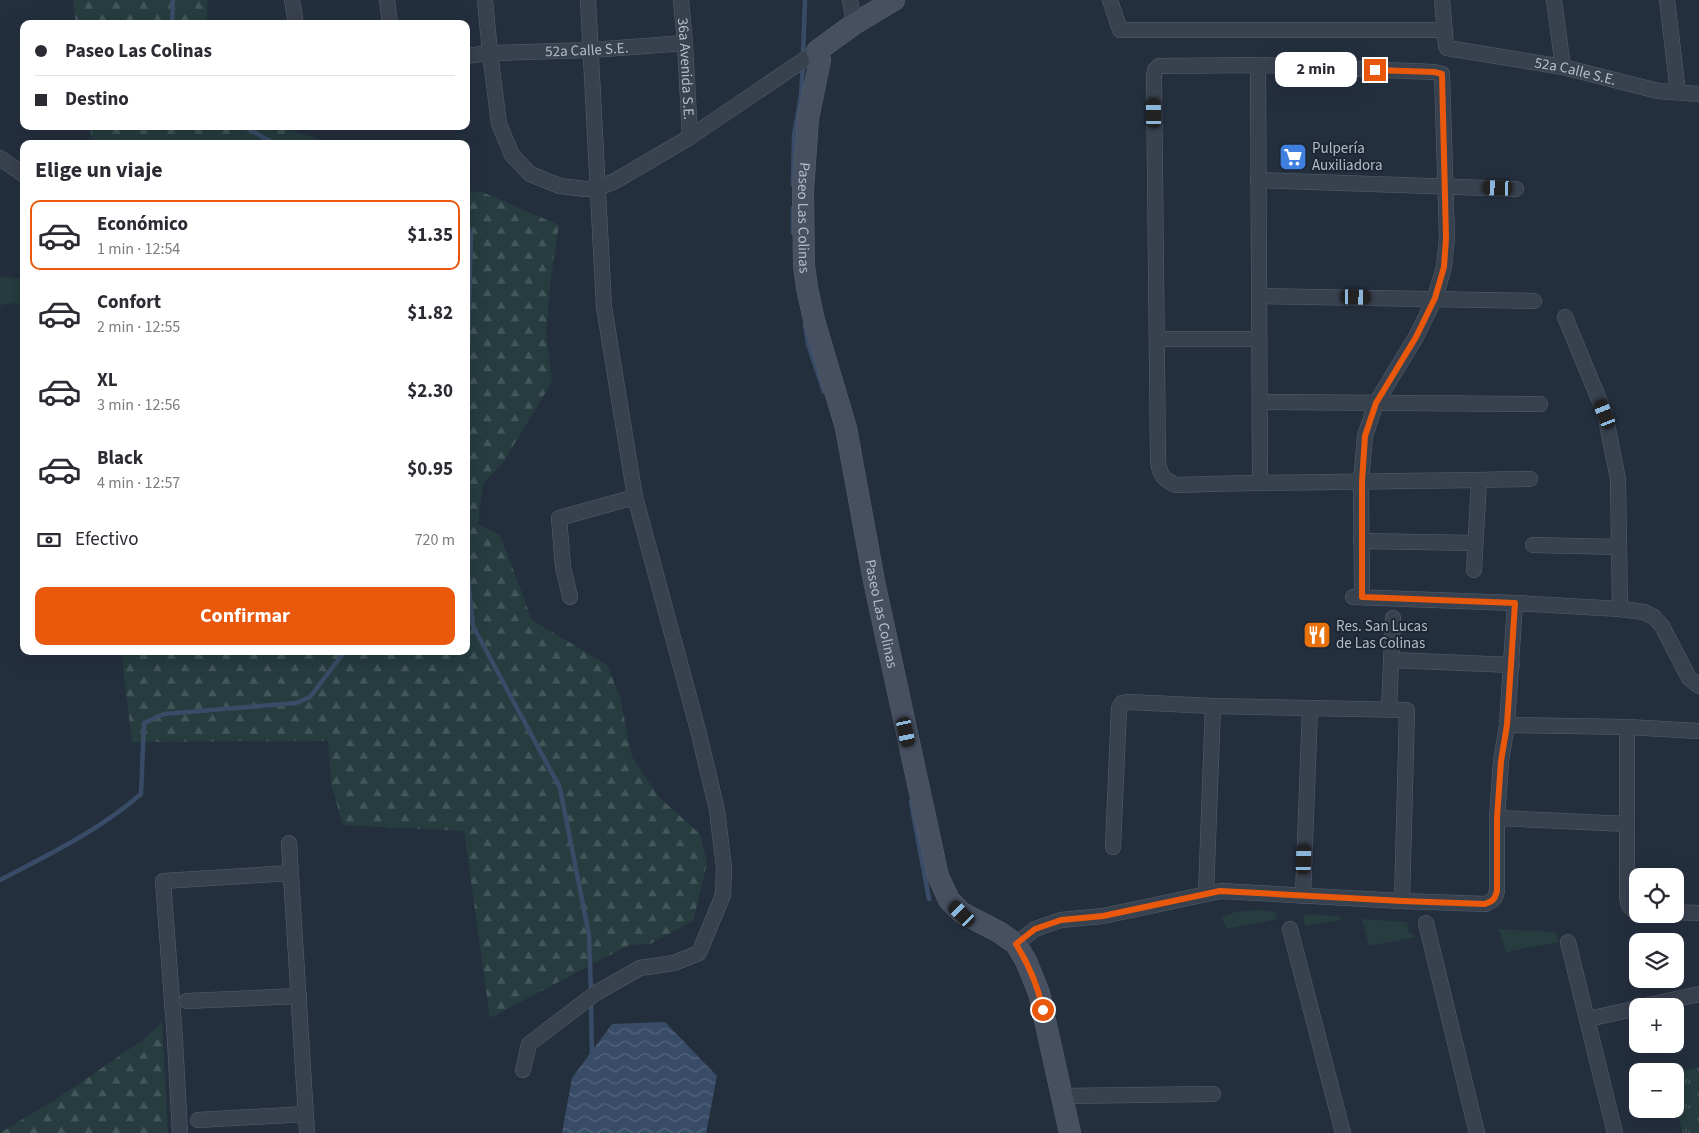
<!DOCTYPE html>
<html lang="es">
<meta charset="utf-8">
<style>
:root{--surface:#fff;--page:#f7f7f7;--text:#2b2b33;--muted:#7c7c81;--line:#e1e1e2;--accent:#ea580c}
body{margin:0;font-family:"Source Sans 3",sans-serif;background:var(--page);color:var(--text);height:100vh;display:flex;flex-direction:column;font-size:19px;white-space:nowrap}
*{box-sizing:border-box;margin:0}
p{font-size:16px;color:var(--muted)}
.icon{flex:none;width:28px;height:28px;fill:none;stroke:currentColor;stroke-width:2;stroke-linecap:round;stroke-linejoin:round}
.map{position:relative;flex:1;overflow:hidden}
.drawer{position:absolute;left:20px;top:140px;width:450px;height:515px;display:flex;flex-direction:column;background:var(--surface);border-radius:10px;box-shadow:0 5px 20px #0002}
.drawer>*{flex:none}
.banner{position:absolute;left:20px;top:20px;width:450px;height:110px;border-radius:10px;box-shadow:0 5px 20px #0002;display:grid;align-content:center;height:110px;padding:0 15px;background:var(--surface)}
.controls{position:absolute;left:1629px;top:868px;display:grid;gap:10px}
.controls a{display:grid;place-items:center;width:55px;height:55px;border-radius:10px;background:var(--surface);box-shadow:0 5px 20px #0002;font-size:25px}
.end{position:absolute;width:22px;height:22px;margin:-11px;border:6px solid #ea580c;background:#fff;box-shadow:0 0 0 2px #fff}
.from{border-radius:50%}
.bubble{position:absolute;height:35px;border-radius:10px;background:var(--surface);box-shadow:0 5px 20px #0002;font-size:16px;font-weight:700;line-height:35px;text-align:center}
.car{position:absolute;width:15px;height:30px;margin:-15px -8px;border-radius:6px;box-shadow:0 0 4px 1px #0007;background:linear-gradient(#222 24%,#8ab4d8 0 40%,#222 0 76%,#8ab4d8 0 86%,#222 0)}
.banner b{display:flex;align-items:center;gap:18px;height:48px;font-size:19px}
.banner b+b{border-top:1px solid var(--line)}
.banner i{width:12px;height:12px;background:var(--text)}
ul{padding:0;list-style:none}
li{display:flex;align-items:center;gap:15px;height:70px;margin:0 10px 8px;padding:0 5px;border:2px solid transparent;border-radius:10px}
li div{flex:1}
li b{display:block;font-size:19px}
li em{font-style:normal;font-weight:700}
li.active{border-color:var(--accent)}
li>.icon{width:45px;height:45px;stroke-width:1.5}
h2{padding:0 15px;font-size:22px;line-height:60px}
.pay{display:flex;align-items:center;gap:12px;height:55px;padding:0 15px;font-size:19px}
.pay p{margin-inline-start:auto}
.cta{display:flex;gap:10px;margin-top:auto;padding:10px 15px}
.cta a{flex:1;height:58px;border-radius:10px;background:var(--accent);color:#fff;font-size:20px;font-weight:700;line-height:58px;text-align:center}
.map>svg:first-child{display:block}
.green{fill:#263c3f}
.forest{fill:url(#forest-firs)}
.park{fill:url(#park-tufts)}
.water{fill:url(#water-waves)}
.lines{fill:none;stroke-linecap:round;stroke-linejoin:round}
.stream{stroke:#394c67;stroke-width:4.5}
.street-casing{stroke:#565f6c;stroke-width:16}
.secondary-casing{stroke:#565f6c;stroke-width:22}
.street{stroke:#38414e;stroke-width:15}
.secondary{stroke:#465061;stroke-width:21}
.route{stroke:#ea580c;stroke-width:6}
.labels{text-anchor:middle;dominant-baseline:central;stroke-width:4;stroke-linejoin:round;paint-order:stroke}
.street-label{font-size:15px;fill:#b4bcc9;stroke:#1d2633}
.poi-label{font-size:15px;fill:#b4bcc9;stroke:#1d2633;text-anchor:start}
</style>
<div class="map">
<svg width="1699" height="1133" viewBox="0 0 1699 1133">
<defs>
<pattern id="forest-firs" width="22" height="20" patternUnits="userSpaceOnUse" patternTransform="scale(1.25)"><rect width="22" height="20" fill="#263c3f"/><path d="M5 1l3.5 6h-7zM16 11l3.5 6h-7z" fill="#435659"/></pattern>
<pattern id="park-tufts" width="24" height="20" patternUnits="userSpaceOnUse" patternTransform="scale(1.25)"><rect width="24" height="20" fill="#263c3f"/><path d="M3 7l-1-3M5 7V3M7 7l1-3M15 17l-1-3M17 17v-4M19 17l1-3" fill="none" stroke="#435659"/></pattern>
<pattern id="water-waves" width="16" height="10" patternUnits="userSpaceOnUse" patternTransform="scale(1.25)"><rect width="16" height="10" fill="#394c67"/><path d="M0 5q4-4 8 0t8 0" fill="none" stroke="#53647b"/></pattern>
</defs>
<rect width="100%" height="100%" fill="#242f3e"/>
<g class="green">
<path d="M0,277L24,278V305L16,303L0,305Z"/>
<path d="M1258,910L1275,912L1278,919L1226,929L1222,917L1235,912Z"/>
<path d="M1303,914L1340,916L1341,920L1305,926Z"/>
<path d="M1362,919L1407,922L1409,932L1416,937L1369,946Z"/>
<path d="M1499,929L1556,932L1559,942L1506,952Z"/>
</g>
<g class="forest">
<path d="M73,0H207V24H76Z"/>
<path d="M90,126H279L333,144H92Z"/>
<path d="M466,191L482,192L559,225L550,284L546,333L552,382L504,461L483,484L478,524L500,535L532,620L607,665L620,697L632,757L659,797L700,834L707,863L693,921L650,944L629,945L490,1018L464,831L343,825L331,784L328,741L132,742L121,651H466Z"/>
<path d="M162,1022L168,1133H0L58,1098L144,1039Z"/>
</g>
<path class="park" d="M1699,1067V1133H1683L1675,1104V1074Z"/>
<path class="water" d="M665,1022L717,1076L706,1133H562L572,1078L612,1024Z"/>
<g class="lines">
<g class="stream">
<path d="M172,24L173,0"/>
<path d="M803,56L805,0"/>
<path d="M243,126L275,144"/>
<path d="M793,185L794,135L801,96L803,64"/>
<path d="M793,208V233"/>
<path d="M466,224L471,234L466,409"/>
<path d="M805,325L808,344L824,392"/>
<path d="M466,557L473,626L560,788L589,935L591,992"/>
<path d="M911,802L929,899"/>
<path d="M0,880C48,855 100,830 141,794L144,723L164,714L296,703L310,697L345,651"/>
<path d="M591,1002L592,1057"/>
</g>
<defs>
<g id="street">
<path d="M292,0L296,24"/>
<path d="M387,0L390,24"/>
<path d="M485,0L490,53L499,124L512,155L530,174L560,186L585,189L598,188L615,181L690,137L817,51"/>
<path id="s1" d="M681,0L685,43L690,137"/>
<path d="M850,0L854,24"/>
<path d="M1110,0L1120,30H1445"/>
<path id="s2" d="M1442,0L1446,46L1447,48L1563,67L1658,91L1699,94"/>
<path d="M1554,0L1563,67"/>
<path d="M1667,0L1678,92"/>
<path id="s3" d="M466,56L490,53L592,50L685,43"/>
<path d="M1258,65L1260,482"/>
<path d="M0,158L24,175"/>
<path d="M1258,180L1516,189"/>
<path d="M1259,296L1534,301"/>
<path d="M1565,317L1605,414L1618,479L1620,609"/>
<path d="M1157,339H1259"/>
<path d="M1260,402L1540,404"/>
<path d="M1361,541L1475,543"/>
<path d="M1533,545L1619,547"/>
<path d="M1474,570L1479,480"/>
<path d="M570,597L563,567L559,518L635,497"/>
<path d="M1353,597L1515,603L1620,609L1644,612L1654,617L1662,626L1689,678L1699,686"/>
<path d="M1362,597L1361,482L1365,436L1376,403L1416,337L1435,298L1444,267L1447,238L1442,74L1434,72L1258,65L1159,66L1155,70L1154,76L1158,462C1160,475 1164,480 1176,485C1294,481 1412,482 1530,479"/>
<path d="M1392,660L1512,665"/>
<path d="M1389,709L1393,618"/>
<path d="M1507,725L1627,727L1699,731"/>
<path d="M1627,727V896C1628,905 1629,908 1638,912"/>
<path d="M1497,818L1627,824"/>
<path d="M289,843L307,1133"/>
<path d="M1113,847L1119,708L1122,703L1129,702L1213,706L1407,710L1402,901"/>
<path d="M1206,894L1213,706"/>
<path d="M1303,896L1310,708"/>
<path d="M1675,912L1699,913"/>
<path d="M1426,923L1477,1133"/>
<path d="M1290,929L1343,1133"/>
<path d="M1568,942L1615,1133"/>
<path d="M1016,944L1035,929L1061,920L1103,916L1221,891L1402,901L1485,904C1493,901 1495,899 1497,891V818L1501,761L1507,725L1515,603"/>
<path d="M187,1001L299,996"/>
<path d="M1644,1006L1699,994"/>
<path d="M1588,1019L1638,1008"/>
<path d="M523,1070L529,1044L596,993L640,968L674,963L699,953L723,895L724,868L717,810L698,730L635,497L604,307L588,0"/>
<path d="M1062,1096L1213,1094"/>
<path d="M198,1120L306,1114"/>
<path d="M180,1133L175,1040L163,881L291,873"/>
</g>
<g id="secondary">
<path id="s4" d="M894,0L854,24L817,51L820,60L808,119L803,191L804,265L807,288L814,320L846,428L874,581L938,876L949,900L962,913L999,932L1016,944L1026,961L1039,993L1070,1133"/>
</g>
</defs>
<use href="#street" class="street-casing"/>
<use href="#secondary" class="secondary-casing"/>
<use href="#street" class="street"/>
<use href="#secondary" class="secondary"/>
</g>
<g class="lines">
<path class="route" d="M1043,1010C1038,986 1029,965 1016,944L1035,929L1061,920L1103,916L1220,891L1402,901L1485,904C1493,901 1495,899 1497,891V818L1501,761L1507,725L1515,603L1362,597V482L1365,436L1376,403L1416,337L1435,298L1444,267L1446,238L1442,74L1434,72L1375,70"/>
</g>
<defs>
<symbol id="supermarket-square" viewBox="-11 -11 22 22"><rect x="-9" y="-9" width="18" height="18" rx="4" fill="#3f7fe0" stroke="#1d2633"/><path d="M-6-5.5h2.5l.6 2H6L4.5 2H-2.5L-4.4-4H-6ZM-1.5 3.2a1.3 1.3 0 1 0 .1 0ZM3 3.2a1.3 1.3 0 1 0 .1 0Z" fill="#fff"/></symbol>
<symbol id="restaurant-square" viewBox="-11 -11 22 22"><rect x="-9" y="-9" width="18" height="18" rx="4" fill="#e8710a" stroke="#1d2633"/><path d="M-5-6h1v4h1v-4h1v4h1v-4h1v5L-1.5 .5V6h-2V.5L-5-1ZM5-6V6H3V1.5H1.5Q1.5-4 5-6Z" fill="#fff"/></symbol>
</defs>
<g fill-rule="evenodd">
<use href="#supermarket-square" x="1277" y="141" width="32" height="32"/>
<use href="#restaurant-square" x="1301" y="619" width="32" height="32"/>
</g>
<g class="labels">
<g class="street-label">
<text stroke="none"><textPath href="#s3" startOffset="121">52a Calle S.E.</textPath></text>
<text stroke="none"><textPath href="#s1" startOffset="69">36a Avenida S.E.</textPath></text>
<text stroke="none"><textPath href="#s2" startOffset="179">52a Calle S.E.</textPath></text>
<text stroke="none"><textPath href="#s4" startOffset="261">Paseo Las Colinas</textPath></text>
<text stroke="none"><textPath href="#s4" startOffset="666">Paseo Las Colinas</textPath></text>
</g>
<g class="poi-label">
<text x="1312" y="148">Pulpería<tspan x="1312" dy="17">Auxiliadora</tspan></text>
<text x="1336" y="626">Res. San Lucas<tspan x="1336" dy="17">de Las Colinas</tspan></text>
</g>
</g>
</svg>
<div class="controls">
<a><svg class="icon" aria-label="locate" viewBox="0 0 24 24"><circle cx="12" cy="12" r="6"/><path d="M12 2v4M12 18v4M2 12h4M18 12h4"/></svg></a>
<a><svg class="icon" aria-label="layers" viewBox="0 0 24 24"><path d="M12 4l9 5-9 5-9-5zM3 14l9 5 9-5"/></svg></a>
<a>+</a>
<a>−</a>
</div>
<i class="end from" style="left:1043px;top:1010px"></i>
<i class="end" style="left:1375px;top:70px"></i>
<div class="bubble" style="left:1275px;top:52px;width:82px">2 min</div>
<i class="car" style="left:1154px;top:113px;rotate:359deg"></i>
<i class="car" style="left:1498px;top:188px;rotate:272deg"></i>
<i class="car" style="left:1356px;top:297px;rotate:91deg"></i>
<i class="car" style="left:1605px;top:414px;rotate:338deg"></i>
<i class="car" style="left:906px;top:732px;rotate:168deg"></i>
<i class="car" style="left:1304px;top:859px;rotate:2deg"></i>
<i class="car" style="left:962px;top:914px;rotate:315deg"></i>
<div class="banner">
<b><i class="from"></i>Paseo Las Colinas</b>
<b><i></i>Destino</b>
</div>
<section class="drawer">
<h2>Elige un viaje</h2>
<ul>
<li class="active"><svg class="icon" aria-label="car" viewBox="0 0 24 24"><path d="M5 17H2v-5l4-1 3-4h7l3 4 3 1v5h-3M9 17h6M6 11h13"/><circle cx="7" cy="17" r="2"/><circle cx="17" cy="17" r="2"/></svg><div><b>Económico</b><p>1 min · 12:54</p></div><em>$1.35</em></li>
<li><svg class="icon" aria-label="car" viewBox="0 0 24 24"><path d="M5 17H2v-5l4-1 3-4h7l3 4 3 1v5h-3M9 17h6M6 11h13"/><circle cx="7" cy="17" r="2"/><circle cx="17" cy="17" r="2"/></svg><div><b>Confort</b><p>2 min · 12:55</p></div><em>$1.82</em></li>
<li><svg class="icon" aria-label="car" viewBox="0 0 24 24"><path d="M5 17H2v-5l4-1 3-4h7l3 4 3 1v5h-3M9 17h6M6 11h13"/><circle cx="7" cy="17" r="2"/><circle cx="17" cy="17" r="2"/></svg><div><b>XL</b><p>3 min · 12:56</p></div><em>$2.30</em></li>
<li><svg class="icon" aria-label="car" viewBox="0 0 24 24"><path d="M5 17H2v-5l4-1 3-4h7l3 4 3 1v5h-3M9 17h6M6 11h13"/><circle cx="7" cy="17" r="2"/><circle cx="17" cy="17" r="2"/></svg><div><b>Black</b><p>4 min · 12:57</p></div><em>$0.95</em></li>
</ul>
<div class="pay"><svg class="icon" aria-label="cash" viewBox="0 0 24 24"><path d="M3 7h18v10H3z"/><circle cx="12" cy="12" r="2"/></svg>Efectivo<p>720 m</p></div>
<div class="cta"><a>Confirmar</a></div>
</section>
</div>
